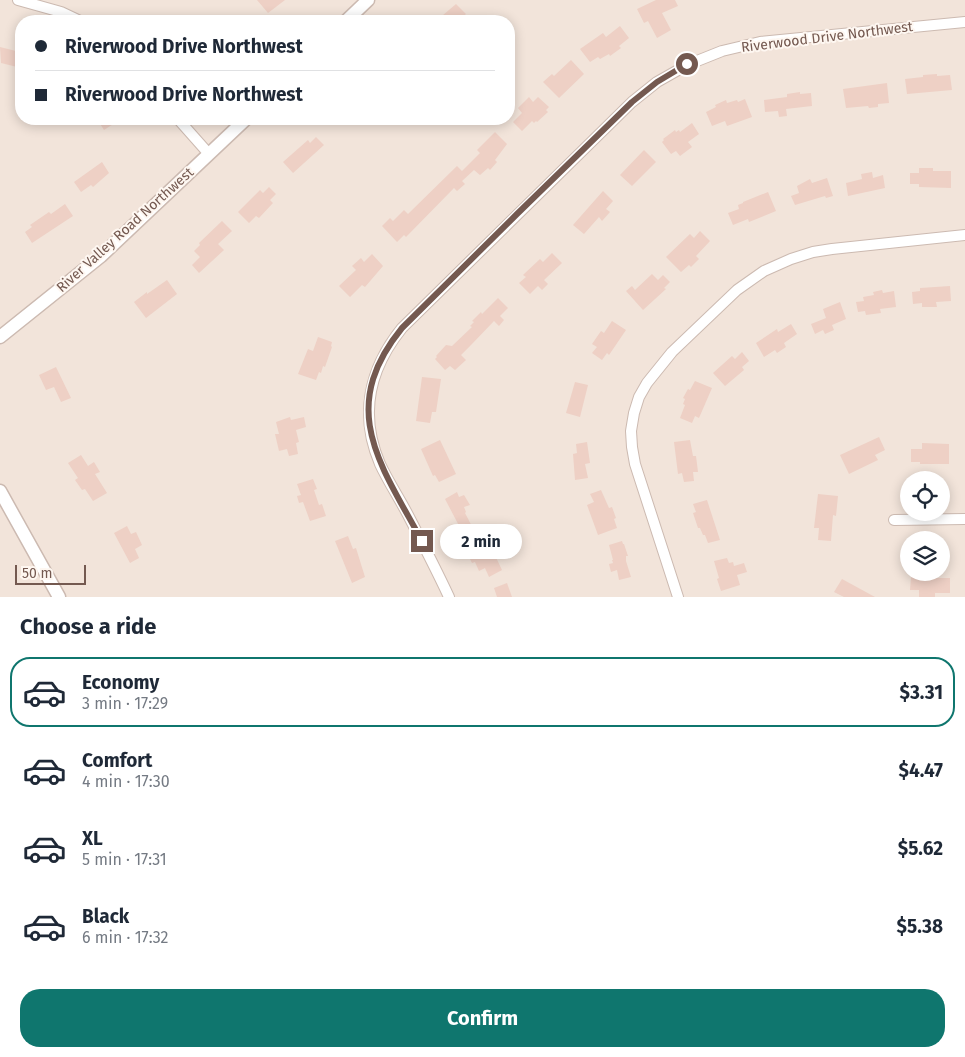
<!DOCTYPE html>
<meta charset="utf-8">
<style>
:root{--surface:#fff;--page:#f2f2f3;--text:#1f2937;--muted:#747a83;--line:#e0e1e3;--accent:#0f766e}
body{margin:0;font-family:"Fira Sans",sans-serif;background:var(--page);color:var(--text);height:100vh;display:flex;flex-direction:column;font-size:19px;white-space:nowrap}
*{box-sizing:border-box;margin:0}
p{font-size:16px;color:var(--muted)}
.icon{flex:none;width:28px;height:28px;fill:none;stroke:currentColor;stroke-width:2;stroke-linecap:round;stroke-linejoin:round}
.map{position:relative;height:597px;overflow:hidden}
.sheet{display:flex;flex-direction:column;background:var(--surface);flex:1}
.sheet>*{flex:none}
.banner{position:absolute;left:15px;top:15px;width:500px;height:110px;border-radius:20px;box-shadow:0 2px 12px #0003;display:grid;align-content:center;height:110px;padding:0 20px;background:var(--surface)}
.tools{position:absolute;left:900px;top:471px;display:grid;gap:10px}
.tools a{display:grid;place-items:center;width:50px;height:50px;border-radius:50%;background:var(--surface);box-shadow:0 2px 12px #0003;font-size:25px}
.scale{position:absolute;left:15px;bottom:12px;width:71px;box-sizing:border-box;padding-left:5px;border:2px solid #745950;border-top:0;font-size:14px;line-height:18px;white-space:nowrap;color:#745950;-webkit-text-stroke:4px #fef7f1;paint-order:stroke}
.end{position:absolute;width:22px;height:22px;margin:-11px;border:6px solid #745950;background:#fff;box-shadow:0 0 0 2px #fff}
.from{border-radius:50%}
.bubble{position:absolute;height:35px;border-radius:18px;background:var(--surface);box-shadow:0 2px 12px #0003;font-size:16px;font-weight:700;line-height:35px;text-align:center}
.banner b{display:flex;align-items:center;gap:18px;height:48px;font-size:19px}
.banner b+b{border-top:1px solid var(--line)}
.banner i{width:12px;height:12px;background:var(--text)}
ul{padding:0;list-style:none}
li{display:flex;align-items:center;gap:15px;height:70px;margin:0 10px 8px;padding:0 10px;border:2px solid transparent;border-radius:20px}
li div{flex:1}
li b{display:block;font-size:19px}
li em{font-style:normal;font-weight:700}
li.current{border-color:var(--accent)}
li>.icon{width:45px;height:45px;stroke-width:1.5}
h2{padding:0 20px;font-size:22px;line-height:60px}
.primary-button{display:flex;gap:10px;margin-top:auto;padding:10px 20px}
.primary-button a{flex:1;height:58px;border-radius:20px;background:var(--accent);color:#fff;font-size:20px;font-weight:700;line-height:58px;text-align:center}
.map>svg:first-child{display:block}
.residential{fill:#f2e4da;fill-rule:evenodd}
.building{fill:#eed0c5}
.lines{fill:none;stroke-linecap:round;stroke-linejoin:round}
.minor-casing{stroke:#ccbab1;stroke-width:12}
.tertiary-casing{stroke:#ccbab1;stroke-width:15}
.minor{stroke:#fff;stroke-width:10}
.tertiary{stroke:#fff;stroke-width:12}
.route{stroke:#745950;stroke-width:6}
.labels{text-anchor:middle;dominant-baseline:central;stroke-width:4;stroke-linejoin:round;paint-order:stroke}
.street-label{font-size:14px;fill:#745950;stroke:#fef7f1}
</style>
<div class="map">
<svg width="965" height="597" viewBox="0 0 965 597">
<rect width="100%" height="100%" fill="#fbf3eb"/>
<path class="residential" d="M0,0H965V597H0ZM21,21H509V119H21ZM909,480H941V512H909ZM909,540H941V572H909Z"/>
<g class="building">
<path d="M257,0H285L268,13Z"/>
<path d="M656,0H675L678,6L662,13L671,30L657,38L648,21L644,23L637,9Z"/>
<path d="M456,4L466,14L458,21H436Z"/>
<path d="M620,26L629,38L619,46L621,48L610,56L609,54L600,59L598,57L590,62L580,49L603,33L606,37Z"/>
<path d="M0,47L20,52L17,67L1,63Z"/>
<path d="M571,60L584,74L559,98L543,82L552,74L554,76Z"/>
<path d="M937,74V76L950,75L952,90L907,94L905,79L923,77V75Z"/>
<path d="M887,83L889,103L878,104V107L869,108L868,106L846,108L843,89Z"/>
<path d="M800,92V94L811,93L812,106L786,109L787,116L779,117L778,111L765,112L764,100L787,97V94Z"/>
<path d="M529,97L533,102L538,97L549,107L546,110L548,112L537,122L536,121L534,123L532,121L522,131L513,122L522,113L518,108Z"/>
<path d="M745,99L752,117L727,126L725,121L712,126L706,112L716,107L715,105L726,100L727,103L737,100L738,102Z"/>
<path d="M97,119H121L104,130Z"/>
<path d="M692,123L699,134L688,142L692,147L680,156L676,151L671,154L662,142L664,140L663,139L675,130L676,132L679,130L680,132Z"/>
<path d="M495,132L507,144L495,160L497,162L490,170L488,168L480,175L474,170L462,181L465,184L457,191L454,188L406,237L404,235L397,242L382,226L390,218L393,221L404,210L408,214L457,166L462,171L480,153L477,150Z"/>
<path d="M316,137L324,145L293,173L283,162L308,140L310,143Z"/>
<path d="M644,150L656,162L632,186L620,175Z"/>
<path d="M102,162L109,173L93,187L91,185L81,192L74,182Z"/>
<path d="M919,168H933V171H951V188L919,187V184H910V173H919Z"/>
<path d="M872,172L873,178L883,175L885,188L848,196L846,183L862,179L861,174Z"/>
<path d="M827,178L833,196L826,198L825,196L795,205L791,196L799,193L797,186L810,179L812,183Z"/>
<path d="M269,187L276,194L270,200L273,203L259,218L256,216L249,223L238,212L260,190L263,193Z"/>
<path d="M603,191L613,201L606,209L610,212L602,221L599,217L584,234L573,225Z"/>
<path d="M768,192L776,211L749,222L748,219L733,225L728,213L739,209L738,205L743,203V202Z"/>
<path d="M65,204L73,216L32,243L25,232L32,227L30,225L49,212L51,214Z"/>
<path d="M222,221L232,231L218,244L224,250L199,273L192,265L200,257L194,251L200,245L199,243Z"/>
<path d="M700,231L710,241L696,256L699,259L691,267L689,265L681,272L666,257L690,234L694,238Z"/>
<path d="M552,253L562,263L544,280L548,284L542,290L538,286L530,294L519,283L526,277L523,275L540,259L543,262Z"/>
<path d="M372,254L383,266L365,287L362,285L350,297L339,286L356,270L352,266L361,258L364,262Z"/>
<path d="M652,274L658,280L663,275L670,282L664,288L666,289L643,310L626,291L632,286L635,290Z"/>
<path d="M167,280L177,294L146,318L134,302L147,292V294Z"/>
<path d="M950,286L951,301L936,302L937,307H922V303L913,304L912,292L920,291V288Z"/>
<path d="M882,290L883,293L894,291L896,307L880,309L881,313L866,315L865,311L858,312L856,302L864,301L863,297L874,295L873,292Z"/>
<path d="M498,298L508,308L500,316L504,320L499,326L494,321L471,345L461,355L466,360L455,370L450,366L445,370L435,359L437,357L436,356L446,345L452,346L472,327L470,326L474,322L472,321L481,312L482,314Z"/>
<path d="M840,302L846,319L832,325L834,330L825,334L823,330L815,334L811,324L826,318L823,309Z"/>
<path d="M612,321L626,330L609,355L607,353L602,360L592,353L597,347L592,344L601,331L604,333Z"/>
<path d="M791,324L797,334L784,343L786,347L777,353L775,350L764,357L756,343L777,329L778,332Z"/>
<path d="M318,337L332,342L331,346L332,347L325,367L323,366L321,373L319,372L316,380L298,374L308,349L313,351Z"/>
<path d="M742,352L749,361L742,367L744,370L725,386L713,373L732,356L735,359Z"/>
<path d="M56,367L71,398L61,402L54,387L46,390L39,375Z"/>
<path d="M422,377L441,379L436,412H432L430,423L416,421Z"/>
<path d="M695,381L712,388L699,418L695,416L692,423L680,418L685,405L683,404L685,399L683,398L688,389L690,390Z"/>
<path d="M575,382L588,385L580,417L566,413Z"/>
<path d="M290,417L291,420L304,417L306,427L296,430L299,442L296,443L298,454L289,456L287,449L279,451L275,434H279L276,422Z"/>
<path d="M879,437L885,450L875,455L878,460L849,474L840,455Z"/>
<path d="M440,440L456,474L439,482L435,475L433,476L421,449Z"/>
<path d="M690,440L693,456H696L698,472H693L694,481L684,482L682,473L678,474L674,442Z"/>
<path d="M587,442L590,463L585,464L588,478L575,480L573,454L577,453L576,444Z"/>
<path d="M922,443L949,444V464H920V462H911V449H922Z"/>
<path d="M81,455L88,466L94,462L100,472L95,474L107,493L93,501L85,489L82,490L75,480L78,478L68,463Z"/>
<path d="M313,479L317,489L314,490L319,505L322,504L326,516L310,521L303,502L299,503L297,496L301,495L297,484Z"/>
<path d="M601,490L609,508L612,507L616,518L614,519L617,528L598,535L587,505L594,502L590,494Z"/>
<path d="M457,492L459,497L464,495L470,505L464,507L466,512L465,513L477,536L480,535L487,549L491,547L502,570L489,577L485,568L479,571L475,562L472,563L467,553L470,552L465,542L467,541L445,499Z"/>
<path d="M818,494L838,496L836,516L833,515L831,541L818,540L819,528H814Z"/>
<path d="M707,500L720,540L708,543L705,535H703L700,528H698L693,513L696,512L693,504Z"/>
<path d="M127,526L131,534L136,532L142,545L135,549L139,558L130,563L114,533Z"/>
<path d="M348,536L353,549L356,548L365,577L352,583L335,541Z"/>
<path d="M622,541L623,544H624L628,556H626V561L631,577L619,580L617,570L611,572L609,564L613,563L612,560H613L609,545Z"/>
<path d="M727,558L729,563L733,562L734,566L744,563L747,572L737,575L740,585L721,591L717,579L719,578L714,561Z"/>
<path d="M924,576H932V578H950V593H935V597H919V590H910L911,577L924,578Z"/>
<path d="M842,579L875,597H844L834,592Z"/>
<path d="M507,583L512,597H497L494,588Z"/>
</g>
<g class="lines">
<defs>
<g id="minor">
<path d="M18,0L61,12L80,21"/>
<path d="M178,119L209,154"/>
<path d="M894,520L965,519"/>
<path d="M449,597C436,569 422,542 408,515C399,498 388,481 380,464C359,415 369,369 402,328L632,102L657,82L687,65L722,51L760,42L965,22"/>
<path d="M678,597L635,464L632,447L631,431L634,413L639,397L647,383L672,352L737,290L764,271L791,259L813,252L832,249L965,235"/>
</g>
<g id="tertiary">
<path d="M346,21L368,0"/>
<path d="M0,337L101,256L246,119"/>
<path d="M0,491L59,597"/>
</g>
</defs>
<use href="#minor" class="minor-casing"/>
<use href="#tertiary" class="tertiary-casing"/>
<use href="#minor" class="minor"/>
<use href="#tertiary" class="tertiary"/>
</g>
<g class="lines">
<path class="route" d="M422,541C381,465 336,409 402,328L517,214L632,102L657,82L687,64"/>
</g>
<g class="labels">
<g class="street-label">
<text transform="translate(827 37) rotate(-7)">Riverwood Drive Northwest</text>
<text transform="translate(125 230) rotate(-42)">River Valley Road Northwest</text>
</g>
</g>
</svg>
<div class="tools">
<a><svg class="icon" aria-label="locate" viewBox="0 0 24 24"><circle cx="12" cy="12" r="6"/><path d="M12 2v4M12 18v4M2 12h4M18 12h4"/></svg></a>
<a><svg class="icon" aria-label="layers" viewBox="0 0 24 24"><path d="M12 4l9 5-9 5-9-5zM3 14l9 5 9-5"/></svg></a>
</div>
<div class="scale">50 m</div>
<i class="end from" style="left:687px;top:64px"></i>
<i class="end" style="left:422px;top:541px"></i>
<div class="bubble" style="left:440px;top:524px;width:82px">2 min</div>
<div class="banner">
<b><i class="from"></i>Riverwood Drive Northwest</b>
<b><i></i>Riverwood Drive Northwest</b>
</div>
</div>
<section class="sheet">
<h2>Choose a ride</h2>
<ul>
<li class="current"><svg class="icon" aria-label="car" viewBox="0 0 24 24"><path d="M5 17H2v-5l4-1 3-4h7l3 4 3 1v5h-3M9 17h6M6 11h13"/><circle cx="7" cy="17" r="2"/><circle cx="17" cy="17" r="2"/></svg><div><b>Economy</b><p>3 min · 17:29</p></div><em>$3.31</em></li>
<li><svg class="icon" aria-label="car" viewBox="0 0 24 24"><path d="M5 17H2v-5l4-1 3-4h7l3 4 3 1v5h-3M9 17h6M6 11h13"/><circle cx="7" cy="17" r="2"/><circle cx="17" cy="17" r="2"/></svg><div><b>Comfort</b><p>4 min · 17:30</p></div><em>$4.47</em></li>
<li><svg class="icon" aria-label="car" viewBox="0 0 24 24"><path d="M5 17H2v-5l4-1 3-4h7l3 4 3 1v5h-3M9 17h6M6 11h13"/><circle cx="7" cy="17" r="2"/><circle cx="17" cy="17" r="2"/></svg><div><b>XL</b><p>5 min · 17:31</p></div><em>$5.62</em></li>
<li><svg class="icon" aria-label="car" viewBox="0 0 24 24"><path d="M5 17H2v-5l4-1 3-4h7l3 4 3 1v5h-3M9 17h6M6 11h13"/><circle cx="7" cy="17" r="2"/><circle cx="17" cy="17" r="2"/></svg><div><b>Black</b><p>6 min · 17:32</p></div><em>$5.38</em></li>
</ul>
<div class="primary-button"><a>Confirm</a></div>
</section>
